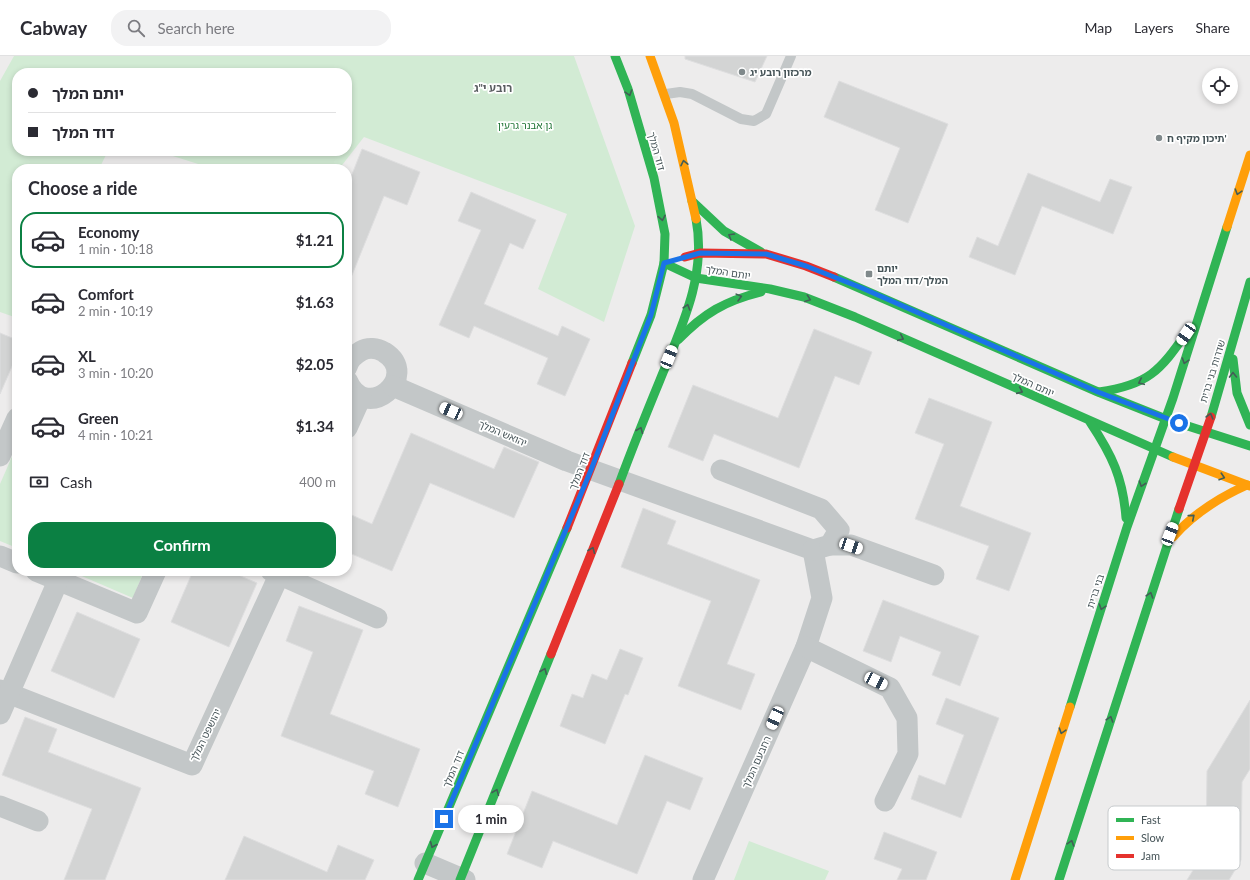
<!DOCTYPE html>
<meta charset="utf-8">
<style>
:root{--surface:#fff;--page:#f2f2f3;--text:#2b2b33;--muted:#7c7c81;--line:#e1e1e2;--accent:#0b8043}
body{margin:0;font-family:Lato,"Noto Sans Hebrew",sans-serif;background:var(--page);color:var(--text);height:100vh;display:flex;flex-direction:column;font-size:15px;white-space:nowrap}
*{box-sizing:border-box;margin:0}
p{font-size:13px;color:var(--muted)}
.icon{flex:none;width:22px;height:22px;fill:none;stroke:currentColor;stroke-width:2;stroke-linecap:round;stroke-linejoin:round}
.map{position:relative;flex:1;overflow:hidden}
.sheet{position:absolute;left:12px;top:108px;width:340px;height:412px;display:flex;flex-direction:column;background:var(--surface);border-radius:16px;box-shadow:0 2px 6px #0003}
.sheet>*{flex:none}
.guide{position:absolute;left:12px;top:12px;width:340px;height:88px;border-radius:16px;box-shadow:0 2px 6px #0003;display:grid;align-content:center;height:88px;padding:0 16px;background:var(--surface)}
.buttons{position:absolute;left:1202px;top:12px;display:grid;gap:8px}
.buttons a{display:grid;place-items:center;width:36px;height:36px;border-radius:50%;background:var(--surface);box-shadow:0 2px 6px #0003;font-size:20px}
.end{position:absolute;width:18px;height:18px;margin:-9px;border:5px solid #1a73e8;background:#fff;box-shadow:0 0 0 2px #fff}
.from{border-radius:50%}
.bubble{position:absolute;height:28px;border-radius:14px;background:var(--surface);box-shadow:0 2px 6px #0003;font-size:13px;font-weight:700;line-height:28px;text-align:center}
.car{position:absolute;width:12px;height:24px;margin:-12px -6px;border-radius:5px;box-shadow:0 0 3px 1px #0007;background:linear-gradient(#fff 24%,#345 0 40%,#fff 0 76%,#345 0 86%,#fff 0)}
.guide b{display:flex;align-items:center;gap:14px;height:38px;font-size:15px}
.guide b+b{border-top:1px solid var(--line)}
.guide i{width:10px;height:10px;background:var(--text)}
ul{padding:0;list-style:none}
li{display:flex;align-items:center;gap:12px;height:56px;margin:0 8px 6px;padding:0 8px;border:2px solid transparent;border-radius:16px}
li div{flex:1}
li b{display:block;font-size:15px}
li em{font-style:normal;font-weight:700}
li.active{border-color:var(--accent)}
li>.icon{width:36px;height:36px;stroke-width:1.5}
h2{padding:0 16px;font-size:18px;line-height:48px}
.pay{display:flex;align-items:center;gap:10px;height:44px;padding:0 16px;font-size:15px}
.pay p{margin-inline-start:auto}
.cta{display:flex;gap:8px;margin-top:auto;padding:8px 16px}
.cta a{flex:1;height:46px;border-radius:16px;background:var(--accent);color:#fff;font-size:16px;font-weight:700;line-height:46px;text-align:center}
header{display:flex;align-items:center;gap:24px;box-sizing:border-box;height:56px;padding:0 20px;background:var(--surface);border-bottom:1px solid var(--line)}
header strong{font-size:19px}
nav{display:flex;gap:22px;margin-inline-start:auto;font-size:14px}
.search{width:280px;height:36px;background:var(--page);display:flex;align-items:center;gap:10px;box-sizing:border-box;padding:0 14px;border-radius:16px;color:var(--muted);font-size:15px}
.map>svg:first-child{display:block}
.green{fill:#d2ebd4}
.building{fill:#d3d4d4;stroke:#dededf}
.lines{fill:none;stroke-linecap:round;stroke-linejoin:round}
.lane{stroke:#c3c7c8;stroke-width:10}
.street{stroke:#c3c7c8;stroke-width:21}
.fast{stroke:#30b455;stroke-width:9}
.slow{stroke:#ff9f0a;stroke-width:9}
.jam{stroke:#e5322d;stroke-width:9}
.oneway{stroke:#435d57}
.route{stroke:#1a73e8;stroke-width:5}
.poi-dot{fill:#80898b;stroke:#fff;stroke-width:1.5}
.labels{text-anchor:middle;dominant-baseline:central;stroke-width:3.5;stroke-linejoin:round;paint-order:stroke}
.poi-label{font-size:10px;font-weight:bold;fill:#455357;stroke:#fff;text-anchor:start}
.park-label{font-size:10px;fill:#1c7232;stroke:#fff}
.street-label{font-size:10px;fill:#455357;stroke:#fff}
.neighbourhood-label{font-size:11px;font-weight:bold;fill:#595d60;stroke:#fff}
.key{fill:#fff;stroke:#c7cbcd;stroke-width:1}
.key-label{font-size:11px;fill:#455357}
</style>
<header>
<strong>Cabway</strong>
<div class="search"><svg class="icon" aria-label="search" viewBox="0 0 24 24"><circle cx="10" cy="10" r="6"/><path d="M15 15l6 6"/></svg>Search here</div>
<nav><a>Map</a><a>Layers</a><a>Share</a></nav>
</header>
<div class="map">
<svg width="1250" height="824" viewBox="0 0 1250 824">
<rect width="100%" height="100%" fill="#edecec"/>
<g class="green">
<path d="M14,0H574L635,170L604,266L538,233L567,158L364,81L339,113H214L157,95H347V17H17V95H108L99,113H17V262L0,256V25Z"/>
<path d="M17,389V492L0,485V428Z"/>
<path d="M70,515H144L133,542Z"/>
<path d="M749,785L829,815L825,824H734Z"/>
</g>
<g class="building">
<path d="M685,0H767L755,26L685,3Z"/>
<path d="M839,25L948,68L908,167L875,154L900,92L824,61Z"/>
<path d="M362,93L420,116L407,149L384,140L348,229L347,131Z"/>
<path d="M1028,117L1100,146L1110,123L1132,131L1113,178L1042,150L1015,219L969,201L977,181L998,190Z"/>
<path d="M471,136L536,164L523,193L510,187L484,248L558,280L562,270L590,283L565,340L537,328L548,302L474,270L469,282L439,269L481,174L458,165Z"/>
<path d="M814,273L872,296L859,329L835,320L799,412L714,378L703,405L668,391L693,329L778,362Z"/>
<path d="M0,277L17,284V299L0,338Z"/>
<path d="M929,342L992,366L960,450L1031,477L1009,535L976,523L989,490L915,463L944,388L915,377Z"/>
<path d="M411,377L494,413L504,391L539,406L514,462L430,427L392,515L347,496V457L372,468Z"/>
<path d="M643,452L676,465L667,488L760,524L727,608L755,618L741,654L678,630L711,545L621,511Z"/>
<path d="M193,515H229L257,527L229,591L171,566Z"/>
<path d="M883,544L979,580L960,630L932,619L941,596L900,580L891,606L863,595Z"/>
<path d="M299,550L363,574L330,658L420,693L398,751L365,738L374,715L281,680L313,596L286,585Z"/>
<path d="M77,556L140,583L114,642L51,615Z"/>
<path d="M620,593L643,602L628,639L625,638L605,688L560,670L572,638L583,642L592,618L607,624Z"/>
<path d="M946,642L999,662L961,762L911,743L919,719L945,729L964,679L936,668Z"/>
<path d="M1250,644V713L1242,726L1241,804L1229,824H1187L1206,793L1207,715Z"/>
<path d="M25,661L57,673L48,696L141,732L105,824H64L92,753L2,719Z"/>
<path d="M645,699L703,722L690,754L667,745L637,818L553,785L542,812L507,798L532,735L617,769Z"/>
<path d="M884,776L937,796L926,824H897L902,813L874,803Z"/>
<path d="M244,780L327,816L338,789L374,804L365,824H225Z"/>
</g>
<g class="lines">
<path class="lane" d="M666,38L680,36L692,38L741,63L754,65L766,58L791,0"/>
<g class="street">
<path d="M347,311C349,303 354,299 361,295C368,291 377,292 384,296C422,320 366,369 347,324"/>
<path d="M393,330L567,405L813,494L822,542L806,591L703,824"/>
<path d="M347,372L361,341"/>
<path d="M0,400L17,362"/>
<path d="M721,414L821,453L839,474L830,489L813,494"/>
<path d="M830,489H851L934,519"/>
<path d="M0,500L17,507"/>
<path d="M36,515L137,557L156,515"/>
<path d="M271,515L377,562"/>
<path d="M806,591L890,632L907,662L908,698L885,745"/>
<path d="M0,634L192,709L281,515"/>
<path d="M0,658L58,525"/>
<path d="M0,750L38,765"/>
<path d="M425,807L465,824"/>
</g>
<g class="fast">
<path d="M615,0L628,33L654,122L665,178L664,207L651,259L632,307"/>
<path d="M692,145L724,175L761,196"/>
<path d="M664,207L696,222L770,233L804,241L855,261L1173,401"/>
<path d="M834,221L1098,336L1166,363L1250,390"/>
<path d="M678,284C704,257 725,245 761,236"/>
<path d="M1233,303L1237,337L1250,369"/>
<path d="M1099,336C1148,329 1160,315 1187,276"/>
<path d="M1211,361L1250,226"/>
<path d="M1090,366C1112,399 1123,422 1126,462"/>
<path d="M619,428C632,393 646,358 660,324C681,272 707,220 696,163"/>
<path d="M1070,651L1127,471L1173,342L1227,171"/>
<path d="M418,824L567,472"/>
<path d="M460,824L551,598"/>
<path d="M1059,824L1179,453"/>
</g>
<g class="slow">
<path d="M650,0L674,67L696,163"/>
<path d="M1227,171L1250,99"/>
<path d="M1173,401L1250,430"/>
<path d="M1173,481C1194,457 1218,442 1247,429"/>
<path d="M1015,824L1070,651"/>
</g>
<g class="jam">
<path d="M685,201L700,197L766,198L806,210L834,221"/>
<path d="M1179,453L1211,361"/>
<path d="M567,472L632,307"/>
<path d="M551,598L619,428"/>
</g>
</g>
<defs><path id="oneway-chevron" d="M-2-3.5L2.5 0L-2 3.5" fill="none" stroke-width="1.6" stroke-linecap="round" stroke-linejoin="round"/></defs>
<g class="oneway">
<use href="#oneway-chevron" transform="translate(629 37) rotate(73)"/>
<use href="#oneway-chevron" transform="translate(684 107) rotate(-102)"/>
<use href="#oneway-chevron" transform="translate(1238 136) rotate(107)"/>
<use href="#oneway-chevron" transform="translate(662 162) rotate(79)"/>
<use href="#oneway-chevron" transform="translate(731 180) rotate(-149)"/>
<use href="#oneway-chevron" transform="translate(739 241) rotate(-15)"/>
<use href="#oneway-chevron" transform="translate(808 243) rotate(20)"/>
<use href="#oneway-chevron" transform="translate(687 251) rotate(-73)"/>
<use href="#oneway-chevron" transform="translate(901 282) rotate(24)"/>
<use href="#oneway-chevron" transform="translate(1185 305) rotate(108)"/>
<use href="#oneway-chevron" transform="translate(1233 319) rotate(-91)"/>
<use href="#oneway-chevron" transform="translate(1141 326) rotate(155)"/>
<use href="#oneway-chevron" transform="translate(1020 335) rotate(24)"/>
<use href="#oneway-chevron" transform="translate(1210 360) rotate(-74)"/>
<use href="#oneway-chevron" transform="translate(640 374) rotate(-68)"/>
<use href="#oneway-chevron" transform="translate(1222 421) rotate(18)"/>
<use href="#oneway-chevron" transform="translate(1142 428) rotate(109)"/>
<use href="#oneway-chevron" transform="translate(1192 461) rotate(-40)"/>
<use href="#oneway-chevron" transform="translate(592 494) rotate(-68)"/>
<use href="#oneway-chevron" transform="translate(1150 539) rotate(-72)"/>
<use href="#oneway-chevron" transform="translate(1102 551) rotate(108)"/>
<use href="#oneway-chevron" transform="translate(544 615) rotate(-68)"/>
<use href="#oneway-chevron" transform="translate(1110 663) rotate(-72)"/>
<use href="#oneway-chevron" transform="translate(1062 675) rotate(108)"/>
<use href="#oneway-chevron" transform="translate(496 736) rotate(-68)"/>
<use href="#oneway-chevron" transform="translate(1071 787) rotate(-72)"/>
<use href="#oneway-chevron" transform="translate(433 789) rotate(113)"/>
</g>
<g class="lines">
<path class="route" d="M444,763L591,414L651,259L664,207L700,197L766,198L806,210L862,232L1098,336L1179,367"/>
</g>
<g class="poi-dot">
<circle cx="742" cy="16" r="4"/>
<circle cx="1159" cy="82" r="4"/>
<rect x="865" y="214" width="8" height="8" rx="2"/>
</g>
<g class="labels">
<g class="poi-label">
<text x="750" y="16">מרכזון רובע יג</text>
<text x="1167" y="82">תיכון מקיף ח'</text>
<text x="877" y="212">יותם<tspan x="877" dy="12">המלך/דוד המלך</tspan></text>
</g>
<g class="park-label">
<text x="525" y="69">גן אבנר גרעין</text>
</g>
<g class="street-label">
<text transform="translate(657 95) rotate(74)">דוד המלך</text>
<text transform="translate(728 216) rotate(9)">יותם המלך</text>
<text transform="translate(1212 315) rotate(-73)">שדרות בני ברית</text>
<text transform="translate(1033 328) rotate(24)">יותם המלך</text>
<text transform="translate(503 377) rotate(23)">יהואש המלך</text>
<text transform="translate(579 415) rotate(-68)">דוד המלך</text>
<text transform="translate(1095 535) rotate(-72)">בני ברית</text>
<text transform="translate(205 679) rotate(-64)">יהושפט המלך</text>
<text transform="translate(756 706) rotate(-66)">רחבעם המלך</text>
<text transform="translate(453 713) rotate(-67)">דוד המלך</text>
</g>
<g class="neighbourhood-label">
<text x="493" y="31">רובע י"ג</text>
</g>
</g>
<rect x="1108" y="750" width="132" height="64" rx="6" class="key"/>
<rect x="1116" y="762" width="18" height="4" fill="#30b455"/>
<rect x="1116" y="780" width="18" height="4" fill="#ff9f0a"/>
<rect x="1116" y="798" width="18" height="4" fill="#e5322d"/>
<g class="key-label">
<text x="1141" y="768">Fast</text>
<text x="1141" y="786">Slow</text>
<text x="1141" y="804">Jam</text>
</g>
</svg>
<div class="buttons">
<a><svg class="icon" aria-label="locate" viewBox="0 0 24 24"><circle cx="12" cy="12" r="6"/><path d="M12 2v4M12 18v4M2 12h4M18 12h4"/></svg></a>
</div>
<i class="end from" style="left:1179px;top:367px"></i>
<i class="end" style="left:444px;top:763px"></i>
<div class="bubble" style="left:458px;top:749px;width:66px">1 min</div>
<i class="car" style="left:1186px;top:278px;rotate:214deg"></i>
<i class="car" style="left:669px;top:301px;rotate:22deg"></i>
<i class="car" style="left:451px;top:355px;rotate:294deg"></i>
<i class="car" style="left:1170px;top:478px;rotate:21deg"></i>
<i class="car" style="left:851px;top:490px;rotate:109deg"></i>
<i class="car" style="left:876px;top:625px;rotate:116deg"></i>
<i class="car" style="left:775px;top:662px;rotate:204deg"></i>
<div class="guide">
<b><i class="from"></i>יותם המלך</b>
<b><i></i>דוד המלך</b>
</div>
<section class="sheet">
<h2>Choose a ride</h2>
<ul>
<li class="active"><svg class="icon" aria-label="car" viewBox="0 0 24 24"><path d="M5 17H2v-5l4-1 3-4h7l3 4 3 1v5h-3M9 17h6M6 11h13"/><circle cx="7" cy="17" r="2"/><circle cx="17" cy="17" r="2"/></svg><div><b>Economy</b><p>1 min · 10:18</p></div><em>$1.21</em></li>
<li><svg class="icon" aria-label="car" viewBox="0 0 24 24"><path d="M5 17H2v-5l4-1 3-4h7l3 4 3 1v5h-3M9 17h6M6 11h13"/><circle cx="7" cy="17" r="2"/><circle cx="17" cy="17" r="2"/></svg><div><b>Comfort</b><p>2 min · 10:19</p></div><em>$1.63</em></li>
<li><svg class="icon" aria-label="car" viewBox="0 0 24 24"><path d="M5 17H2v-5l4-1 3-4h7l3 4 3 1v5h-3M9 17h6M6 11h13"/><circle cx="7" cy="17" r="2"/><circle cx="17" cy="17" r="2"/></svg><div><b>XL</b><p>3 min · 10:20</p></div><em>$2.05</em></li>
<li><svg class="icon" aria-label="car" viewBox="0 0 24 24"><path d="M5 17H2v-5l4-1 3-4h7l3 4 3 1v5h-3M9 17h6M6 11h13"/><circle cx="7" cy="17" r="2"/><circle cx="17" cy="17" r="2"/></svg><div><b>Green</b><p>4 min · 10:21</p></div><em>$1.34</em></li>
</ul>
<div class="pay"><svg class="icon" aria-label="cash" viewBox="0 0 24 24"><path d="M3 7h18v10H3z"/><circle cx="12" cy="12" r="2"/></svg>Cash<p>400 m</p></div>
<div class="cta"><a>Confirm</a></div>
</section>
</div>
